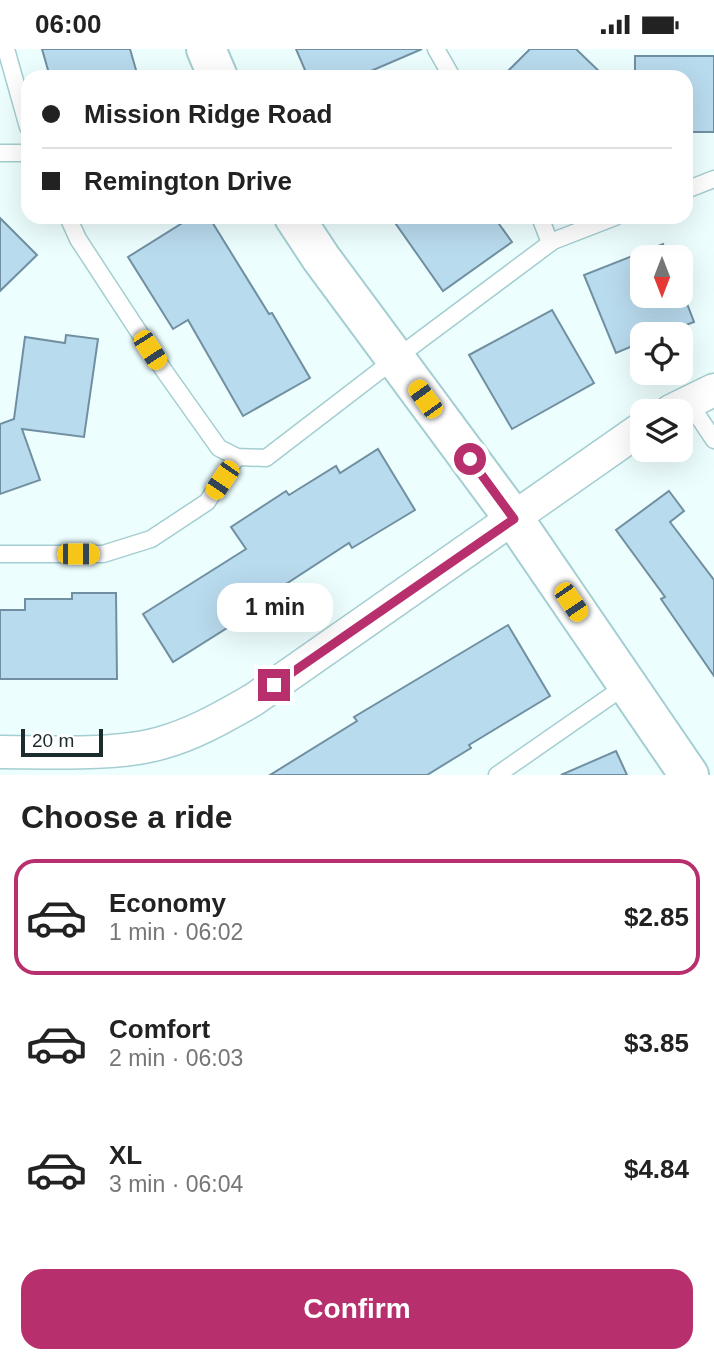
<!DOCTYPE html>
<meta charset="utf-8">
<style>
:root{--surface:#fff;--page:#f2f2f2;--text:#222;--muted:#767676;--line:#e0e0e0;--accent:#b82f6d}
body{margin:0;font-family:Helvetica,sans-serif;background:var(--page);color:var(--text);height:100vh;display:flex;flex-direction:column;font-size:26px;white-space:nowrap}
*{box-sizing:border-box;margin:0}
p{font-size:23px;color:var(--muted)}
.icon{flex:none;width:38px;height:38px;fill:none;stroke:currentColor;stroke-width:2;stroke-linecap:round;stroke-linejoin:round}
.map{position:relative;height:726px;overflow:hidden}
.drawer{display:flex;flex-direction:column;background:var(--surface);flex:1}
.drawer>*{flex:none}
.top-card{position:absolute;left:21px;top:21px;width:672px;height:154px;border-radius:21px;box-shadow:0 7px 28px #0002;display:grid;align-content:center;height:154px;padding:0 21px;background:var(--surface)}
.needle{width:46px;rotate:180deg}
.tools{position:absolute;left:630px;top:196px;display:grid;gap:14px}
.tools a{display:grid;place-items:center;width:63px;height:63px;border-radius:14px;background:var(--surface);box-shadow:0 7px 28px #0002;font-size:35px}
.scale{position:absolute;left:21px;bottom:18px;width:82px;box-sizing:border-box;padding-left:7px;border:4px solid #1c2c2d;border-top:0;font-size:19px;line-height:24px;white-space:nowrap;color:#1c2c2d;-webkit-text-stroke:5px #fff;paint-order:stroke}
.end{position:absolute;width:32px;height:32px;margin:-16px;border:9px solid #b82f6d;background:#fff;box-shadow:0 0 0 4px #fff}
.from{border-radius:50%}
.bubble{position:absolute;height:49px;border-radius:21px;background:var(--surface);box-shadow:0 7px 28px #0002;font-size:23px;font-weight:700;line-height:49px;text-align:center}
.car{position:absolute;width:21px;height:42px;margin:-21px -10px;border-radius:9px;box-shadow:0 0 5px 2px #0007;background:linear-gradient(#f5c518 24%,#345 0 40%,#f5c518 0 76%,#345 0 86%,#f5c518 0)}
.top-card b{display:flex;align-items:center;gap:24px;height:66px;font-size:26px}
.top-card b+b{border-top:2px solid var(--line)}
.top-card i{width:18px;height:18px;background:var(--text)}
ul{padding:0;list-style:none}
li{display:flex;align-items:center;gap:21px;height:116px;margin:0 14px 10px;padding:0 7px;border:4px solid transparent;border-radius:21px}
li div{flex:1}
li b{display:block;font-size:26px}
li em{font-style:normal;font-weight:700}
li.active{border-color:var(--accent)}
li>.icon{width:63px;height:63px;stroke-width:1.5}
h2{padding:0 21px;font-size:32px;line-height:84px}
.action{display:flex;gap:14px;margin-top:auto;padding:14px 21px}
.action a{flex:1;height:80px;border-radius:21px;background:var(--accent);color:#fff;font-size:28px;font-weight:700;line-height:80px;text-align:center}
.status{display:flex;justify-content:space-between;align-items:center;height:49px;padding:0 35px;background:var(--surface);direction:ltr}
.status svg{height:19px;fill:currentColor}
.map>svg:first-child{display:block}
.building{fill:#b9dbee;stroke:#7090a2;stroke-width:2}
.lines{fill:none;stroke-linecap:round;stroke-linejoin:round}
.service-casing{stroke:#a4ced1;stroke-width:19}
.minor-casing{stroke:#a4ced1;stroke-width:35}
.tertiary-casing{stroke:#a4ced1;stroke-width:42}
.service{stroke:#fff;stroke-width:16}
.minor{stroke:#fff;stroke-width:32}
.tertiary{stroke:#fff;stroke-width:38}
.route{stroke:#b82f6d;stroke-width:9}
</style>
<div class="status"><b>06:00</b><svg viewBox="0 0 49 12"><path d="M0 12V9h3v3zM5 12V6h3v6zM10 12V3h3v9zM15 12V0h3v12zM26 1h20v11H26zM47 4h2v5h-2z"/></svg></div>
<div class="map">
<svg width="714" height="726" viewBox="0 0 714 726">
<rect width="100%" height="100%" fill="#edfeff"/>
<g class="building">
<path d="M42,0H130L138,28H50Z"/>
<path d="M296,0H422L357,28H308Z"/>
<path d="M530,0H576L605,28H502Z"/>
<path d="M635,7H714V83H686V28H635Z"/>
<path d="M192,168H209L269,265L272,264L310,329L243,367L188,271L173,280L128,208Z"/>
<path d="M391,168H494L512,193L443,242Z"/>
<path d="M0,169L37,206L0,242Z"/>
<path d="M663,195L668,208H642V247H681V239L694,273L663,285H642V293L616,304L584,226Z"/>
<path d="M552,261L594,334L512,380L469,306Z"/>
<path d="M66,286L98,290L84,388L22,380L40,431L0,445V375L14,370L25,288L65,294Z"/>
<path d="M378,400L415,461L352,499L349,494L243,563L246,567L173,613L143,565L246,500L231,478L286,442L289,446L336,417L340,424Z"/>
<path d="M669,442L684,462L670,473L714,531V627L661,550L665,548L616,481Z"/>
<path d="M72,544H116L117,630H0V561H25V550H72Z"/>
<path d="M508,576L550,647L469,696L471,699L427,726H270L357,672L354,668Z"/>
<path d="M616,702L627,726H561Z"/>
</g>
<g class="lines">
<defs>
<g id="service">
<path d="M6,0L28,78"/>
<path d="M436,0L452,28"/>
<path d="M0,104H28"/>
<path d="M686,141L714,130"/>
<path d="M68,168L78,190L165,323L219,399L237,408L266,409L395,310L553,192L615,168"/>
<path d="M540,168L550,194"/>
<path d="M688,352L714,391"/>
<path d="M0,505H103L151,490L207,453L237,408"/>
<path d="M497,726L628,635"/>
</g>
<g id="minor">
<path d="M671,362L714,341"/>
<path d="M0,703C46,703 117,707 161,694C194,685 223,668 253,651L642,379"/>
</g>
<g id="tertiary">
<path d="M206,0L218,28"/>
<path d="M294,168L321,209L514,470L689,726"/>
</g>
</defs>
<use href="#service" class="service-casing"/>
<use href="#minor" class="minor-casing"/>
<use href="#tertiary" class="tertiary-casing"/>
<use href="#service" class="service"/>
<use href="#minor" class="minor"/>
<use href="#tertiary" class="tertiary"/>
</g>
<g class="lines">
<path class="route" d="M274,636L514,470L470,410"/>
</g>
</svg>
<div class="tools">
<a><svg class="needle" viewBox="-14 -14 28 28"><path d="M0-13l5 13h-10z" fill="#e53935"/><path d="M0 13l5-13h-10z" fill="#767676"/></svg></a>
<a><svg class="icon" aria-label="locate" viewBox="0 0 24 24"><circle cx="12" cy="12" r="6"/><path d="M12 2v4M12 18v4M2 12h4M18 12h4"/></svg></a>
<a><svg class="icon" aria-label="layers" viewBox="0 0 24 24"><path d="M12 4l9 5-9 5-9-5zM3 14l9 5 9-5"/></svg></a>
</div>
<div class="scale">20 m</div>
<i class="end from" style="left:470px;top:410px"></i>
<i class="end" style="left:274px;top:636px"></i>
<div class="bubble" style="left:217px;top:534px;width:116px">1 min</div>
<i class="car" style="left:150px;top:301px;rotate:147deg"></i>
<i class="car" style="left:425px;top:350px;rotate:324deg"></i>
<i class="car" style="left:222px;top:431px;rotate:214deg"></i>
<i class="car" style="left:78px;top:505px;rotate:90deg"></i>
<i class="car" style="left:571px;top:553px;rotate:146deg"></i>
<div class="top-card">
<b><i class="from"></i>Mission Ridge Road</b>
<b><i></i>Remington Drive</b>
</div>
</div>
<section class="drawer">
<h2>Choose a ride</h2>
<ul>
<li class="active"><svg class="icon" aria-label="car" viewBox="0 0 24 24"><path d="M5 17H2v-5l4-1 3-4h7l3 4 3 1v5h-3M9 17h6M6 11h13"/><circle cx="7" cy="17" r="2"/><circle cx="17" cy="17" r="2"/></svg><div><b>Economy</b><p>1 min · 06:02</p></div><em>$2.85</em></li>
<li><svg class="icon" aria-label="car" viewBox="0 0 24 24"><path d="M5 17H2v-5l4-1 3-4h7l3 4 3 1v5h-3M9 17h6M6 11h13"/><circle cx="7" cy="17" r="2"/><circle cx="17" cy="17" r="2"/></svg><div><b>Comfort</b><p>2 min · 06:03</p></div><em>$3.85</em></li>
<li><svg class="icon" aria-label="car" viewBox="0 0 24 24"><path d="M5 17H2v-5l4-1 3-4h7l3 4 3 1v5h-3M9 17h6M6 11h13"/><circle cx="7" cy="17" r="2"/><circle cx="17" cy="17" r="2"/></svg><div><b>XL</b><p>3 min · 06:04</p></div><em>$4.84</em></li>
</ul>
<div class="action"><a>Confirm</a></div>
</section>
